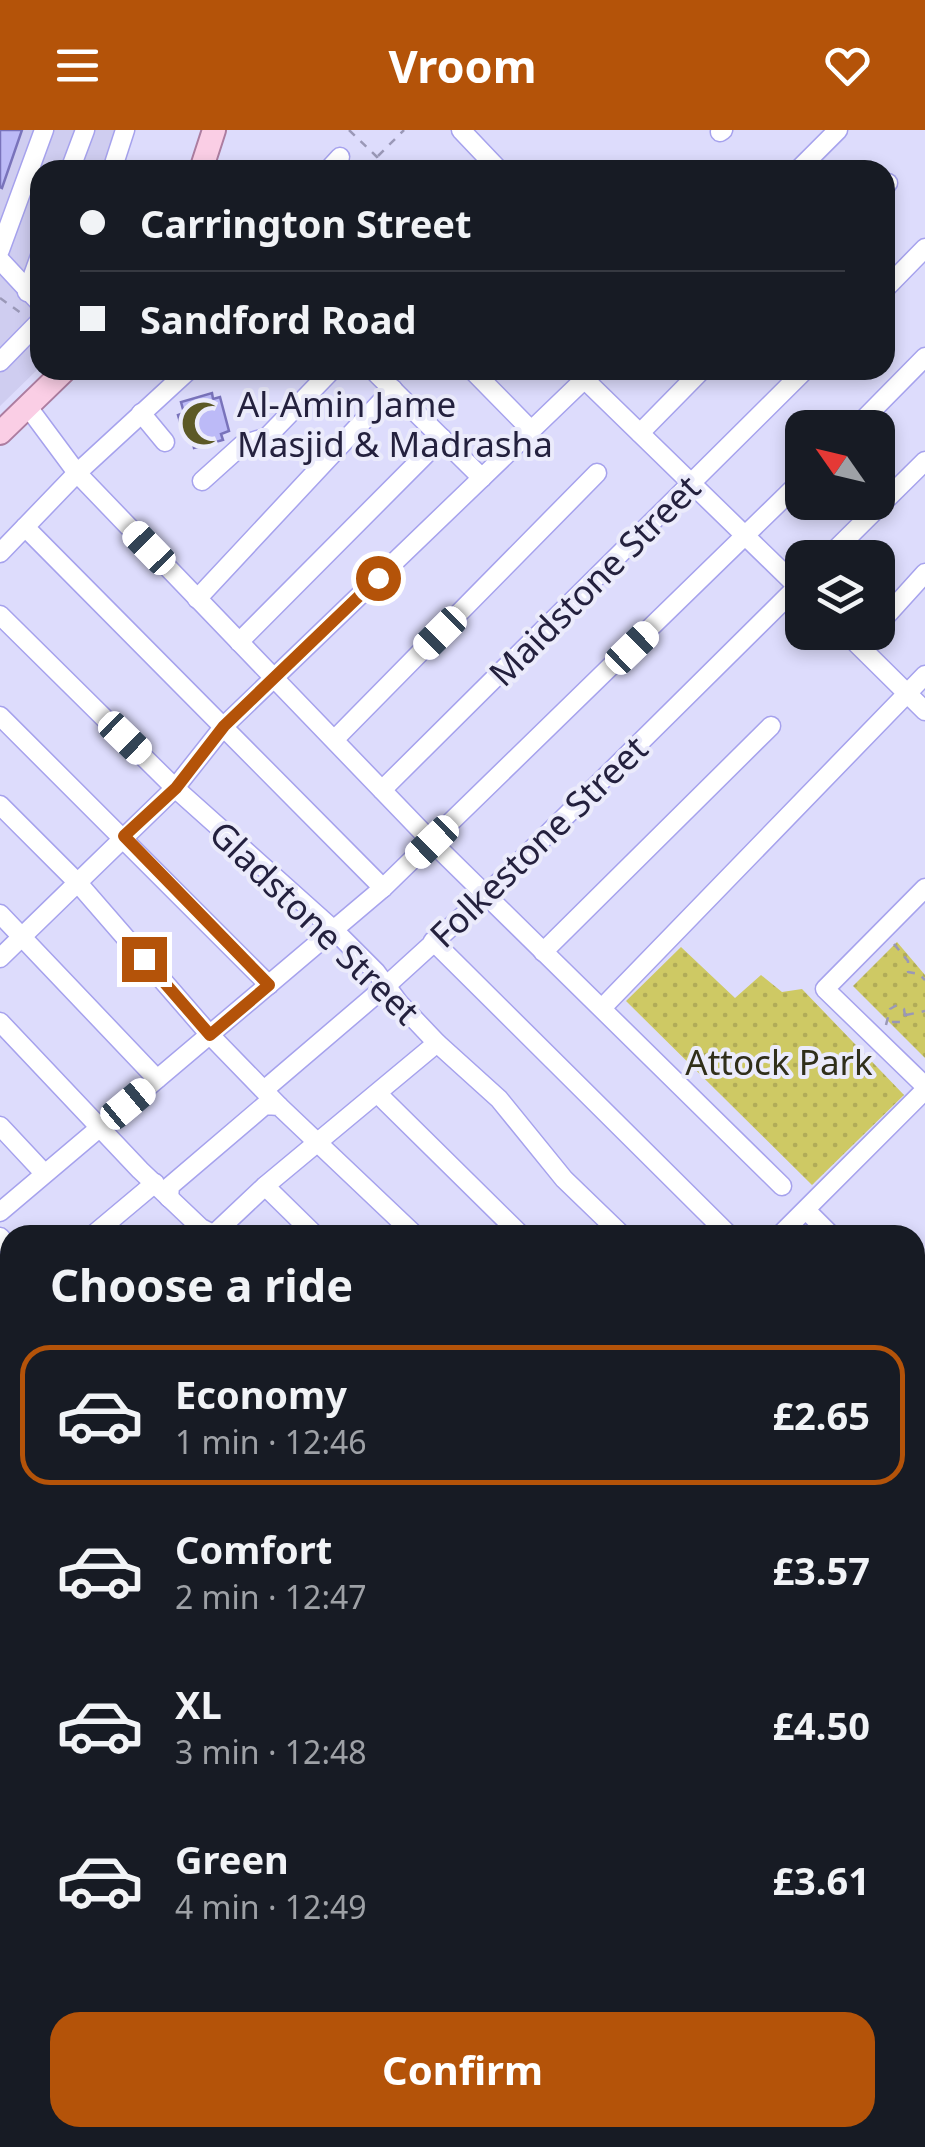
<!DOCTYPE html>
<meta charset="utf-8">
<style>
:root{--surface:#171b24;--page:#242831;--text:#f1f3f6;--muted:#9ea1a6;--line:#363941;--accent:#b45309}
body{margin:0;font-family:"Noto Sans",sans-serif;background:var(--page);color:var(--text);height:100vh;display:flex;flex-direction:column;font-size:38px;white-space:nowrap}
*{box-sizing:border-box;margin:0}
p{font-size:32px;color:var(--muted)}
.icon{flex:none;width:55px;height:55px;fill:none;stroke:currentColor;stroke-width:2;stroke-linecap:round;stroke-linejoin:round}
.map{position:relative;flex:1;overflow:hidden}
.panel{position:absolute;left:0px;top:1095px;width:925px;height:922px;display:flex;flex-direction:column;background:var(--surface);border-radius:30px 30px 0 0;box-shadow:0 5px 15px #0003}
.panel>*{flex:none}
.guide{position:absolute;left:30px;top:30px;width:865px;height:220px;border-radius:30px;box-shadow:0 5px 15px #0003;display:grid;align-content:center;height:220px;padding:0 50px;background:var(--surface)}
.needle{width:65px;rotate:304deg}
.controls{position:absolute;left:785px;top:280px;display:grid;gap:20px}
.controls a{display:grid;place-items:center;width:110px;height:110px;border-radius:20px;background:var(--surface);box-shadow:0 5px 15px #0003;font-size:50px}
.end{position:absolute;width:45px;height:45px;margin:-22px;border:12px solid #b45309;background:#fff;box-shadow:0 0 0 5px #fff}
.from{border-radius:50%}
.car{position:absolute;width:30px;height:60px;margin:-30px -15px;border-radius:12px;box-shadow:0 0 8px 2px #0007;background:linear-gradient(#fff 24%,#345 0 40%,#fff 0 76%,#345 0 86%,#fff 0)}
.guide b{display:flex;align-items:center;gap:35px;height:95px;font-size:38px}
.guide b+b{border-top:2px solid var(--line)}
.guide i{width:25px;height:25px;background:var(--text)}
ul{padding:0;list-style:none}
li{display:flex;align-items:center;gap:30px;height:140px;margin:0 20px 15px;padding:0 30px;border:5px solid transparent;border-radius:30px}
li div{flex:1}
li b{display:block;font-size:38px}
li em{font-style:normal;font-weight:700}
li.on{border-color:var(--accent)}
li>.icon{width:90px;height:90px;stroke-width:1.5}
h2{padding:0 50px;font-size:45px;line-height:120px}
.cta{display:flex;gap:20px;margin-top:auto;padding:20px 50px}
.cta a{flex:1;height:115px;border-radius:30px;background:var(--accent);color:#fff;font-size:40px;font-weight:700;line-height:115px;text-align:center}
header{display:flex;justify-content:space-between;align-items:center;height:130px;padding:0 50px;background:var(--accent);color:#fff;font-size:45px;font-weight:700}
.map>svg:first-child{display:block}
.built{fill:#cfcdf0}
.green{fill:#cec964}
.forest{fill:url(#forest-firs)}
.park{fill:url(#park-dots)}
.building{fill:#bcbaf7;stroke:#7973bb;stroke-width:2.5}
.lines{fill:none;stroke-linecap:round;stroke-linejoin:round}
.minor-casing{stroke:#a6a2ed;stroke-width:21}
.major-casing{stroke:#ac7da0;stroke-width:26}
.path{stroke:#9a98b7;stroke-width:2.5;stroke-dasharray:8 8;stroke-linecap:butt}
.minor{stroke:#fff;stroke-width:18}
.major{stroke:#facee5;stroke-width:22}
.route{stroke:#b45309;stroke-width:12}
.labels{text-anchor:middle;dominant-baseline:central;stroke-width:8;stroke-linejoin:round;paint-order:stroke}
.poi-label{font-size:35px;fill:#24213e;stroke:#ebebfb;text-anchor:start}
.street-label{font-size:35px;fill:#24213e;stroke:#ebebfb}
.park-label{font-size:35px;fill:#302f1a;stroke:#ebebfb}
</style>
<header><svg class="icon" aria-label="menu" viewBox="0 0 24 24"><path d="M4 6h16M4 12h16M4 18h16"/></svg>Vroom<svg class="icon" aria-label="heart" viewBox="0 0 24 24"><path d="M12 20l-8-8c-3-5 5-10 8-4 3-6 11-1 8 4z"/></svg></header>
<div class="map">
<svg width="925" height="2017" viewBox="0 0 925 2017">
<defs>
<pattern id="forest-firs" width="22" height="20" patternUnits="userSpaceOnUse" patternTransform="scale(2.5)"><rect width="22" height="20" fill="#cec964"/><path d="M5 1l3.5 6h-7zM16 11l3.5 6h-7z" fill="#b1ac58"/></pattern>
<pattern id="park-dots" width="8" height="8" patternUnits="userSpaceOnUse" patternTransform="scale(2.5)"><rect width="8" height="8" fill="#cec964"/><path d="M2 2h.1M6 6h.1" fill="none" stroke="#b1ac58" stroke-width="1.8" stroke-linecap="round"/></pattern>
</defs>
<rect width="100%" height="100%" fill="#dddcfc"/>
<g class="built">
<path d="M0,0H119L105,40H40V237L0,276Z"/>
<path d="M915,1490L925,1499V1713L919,1708L915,1711Z"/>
</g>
<path class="green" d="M10,1372V1642L0,1647V1377Z"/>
<path class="forest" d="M476,2008H525L535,2017H479Z"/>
<g class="park">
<path d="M897,812L925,845V928L853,856Z"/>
<path d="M681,817L735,868L761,845L782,862L802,859L904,965L812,1055L626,871Z"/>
<path d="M0,1205L10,1215V1359L0,1364Z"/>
</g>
<g class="building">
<path d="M0,0H22L2,58L0,57Z"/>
<path d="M212,263L213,269L220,267L229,301L221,304L223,310L194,318L191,305L184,306L178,285L184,283L181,272Z"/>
</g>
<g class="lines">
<defs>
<g id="minor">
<path d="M461,0L499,40"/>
<path d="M720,2L723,0"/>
<path d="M70,40L85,0"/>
<path d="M112,40L125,0"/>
<path d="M328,40L340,27"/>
<path d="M798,40L838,0"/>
<path d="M885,56L888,53"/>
<path d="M0,120L44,0"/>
<path d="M0,130L40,173"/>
<path d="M885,159L925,118"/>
<path d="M27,162L40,126"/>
<path d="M0,232L40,191"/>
<path d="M373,240L482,348"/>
<path d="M472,240L531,300"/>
<path d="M575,240L802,461"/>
<path d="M28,277L77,343L274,548L432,712L782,1056"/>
<path d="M141,283L165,312"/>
<path d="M855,298L925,227"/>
<path d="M640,303L702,240"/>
<path d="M202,351L242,315L267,307L332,240"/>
<path d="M25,397L383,758"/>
<path d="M0,423L77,343L189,240"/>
<path d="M827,428L925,331"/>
<path d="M197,469L393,259"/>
<path d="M0,485L175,658L335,801L376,842L399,873L437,913L499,969L564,1049L622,1105"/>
<path d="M878,495L925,443"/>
<path d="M845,502L925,581"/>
<path d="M239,512L442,308"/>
<path d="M0,586L269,855"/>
<path d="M335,609L597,343"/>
<path d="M382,660L805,240"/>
<path d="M0,675L78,753L210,905L279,976"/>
<path d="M925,758L825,859L925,956"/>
<path d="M0,784L157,949"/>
<path d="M433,811L729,1105"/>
<path d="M543,822L771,596"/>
<path d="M0,828L175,658L224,596L594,240"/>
<path d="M602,878L925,545"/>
<path d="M0,892L140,1040L201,1098L215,1105"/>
<path d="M264,960L387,855L487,764L802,452"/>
<path d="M378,964L521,1105"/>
<path d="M0,996L44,1043"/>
<path d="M265,1056L315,1105"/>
<path d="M169,1068L170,1056L265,975L279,976L415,1105"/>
<path d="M807,1081L831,1105"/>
<path d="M0,1082L383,758L802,350"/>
<path d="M93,1105L155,1053"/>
<path d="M213,1105L265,1056L437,913"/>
<path d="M780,1105L925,960"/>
<path d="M0,1107L10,1118"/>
<path d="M915,1192L925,1202"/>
<path d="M0,1194L10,1205"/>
<path d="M915,1288L925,1294"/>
<path d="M915,1393L925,1402"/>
<path d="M0,1669L10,1664"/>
<path d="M915,1723L925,1732"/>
<path d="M8,1844L10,1846"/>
<path d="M0,1892L10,1903"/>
<path d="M915,1945L925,1952"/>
<path d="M102,2008L114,2017"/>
</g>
<g id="major">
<path d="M201,40L214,0"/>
<path d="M0,303L65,240"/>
<path d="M915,1891L925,1876"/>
<path d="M828,2017L834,2008"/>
</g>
</defs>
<use href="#minor" class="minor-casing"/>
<use href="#major" class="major-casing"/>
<g class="path">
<path d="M349,0L377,27L383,40"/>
<path d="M378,26L404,0"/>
<path d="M0,168L21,183L23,181"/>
<path d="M894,814L908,831V842L919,844L925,850"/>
<path d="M906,885L925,881"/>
<path d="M886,895L890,879L897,875L904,879L905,886L901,892H889"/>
<path d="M0,1373L10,1368"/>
</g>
<use href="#minor" class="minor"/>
<use href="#major" class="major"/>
</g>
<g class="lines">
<path class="route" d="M144,829L210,905L269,855L124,706L176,658L224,596L378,448"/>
</g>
<defs>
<symbol id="mosque-bare" viewBox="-9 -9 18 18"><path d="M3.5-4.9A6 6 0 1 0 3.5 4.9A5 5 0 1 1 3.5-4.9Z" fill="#5c5926" stroke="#ebebfb" stroke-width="2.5" paint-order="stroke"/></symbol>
</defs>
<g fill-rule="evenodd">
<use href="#mosque-bare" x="172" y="262" width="63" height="63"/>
</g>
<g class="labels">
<g class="poi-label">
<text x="237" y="273">Al-Amin Jame<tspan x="237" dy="40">Masjid &amp; Madrasha</tspan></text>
</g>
<g class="street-label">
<text transform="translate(594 450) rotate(-45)">Maidstone Street</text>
<text transform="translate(538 711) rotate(-44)">Folkestone Street</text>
<text transform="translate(315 792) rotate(44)">Gladstone Street</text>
</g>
<g class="park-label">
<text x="779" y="931">Attock Park</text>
</g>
</g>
</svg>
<div class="controls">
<a><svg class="needle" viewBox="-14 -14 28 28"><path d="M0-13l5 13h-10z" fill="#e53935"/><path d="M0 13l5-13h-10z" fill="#9ea1a6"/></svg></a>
<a><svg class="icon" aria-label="layers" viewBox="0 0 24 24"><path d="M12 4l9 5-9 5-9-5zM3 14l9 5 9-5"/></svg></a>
</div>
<i class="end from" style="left:378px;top:448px"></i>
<i class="end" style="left:144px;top:829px"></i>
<i class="car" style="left:149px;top:418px;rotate:316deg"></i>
<i class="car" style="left:440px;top:503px;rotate:225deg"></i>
<i class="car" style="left:632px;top:518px;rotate:46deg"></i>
<i class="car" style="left:125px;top:608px;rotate:134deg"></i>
<i class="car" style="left:432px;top:712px;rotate:226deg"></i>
<i class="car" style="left:128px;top:974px;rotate:50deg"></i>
<div class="guide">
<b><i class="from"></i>Carrington Street</b>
<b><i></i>Sandford Road</b>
</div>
<section class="panel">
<h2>Choose a ride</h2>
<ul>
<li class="on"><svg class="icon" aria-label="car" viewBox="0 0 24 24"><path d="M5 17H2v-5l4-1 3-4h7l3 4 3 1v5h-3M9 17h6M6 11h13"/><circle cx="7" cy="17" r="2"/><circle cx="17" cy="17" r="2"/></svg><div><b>Economy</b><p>1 min · 12:46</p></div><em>£2.65</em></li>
<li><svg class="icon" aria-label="car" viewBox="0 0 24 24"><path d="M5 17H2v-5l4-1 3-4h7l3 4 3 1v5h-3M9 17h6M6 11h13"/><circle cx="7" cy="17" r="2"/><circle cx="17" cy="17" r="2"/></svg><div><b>Comfort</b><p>2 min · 12:47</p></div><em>£3.57</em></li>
<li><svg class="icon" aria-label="car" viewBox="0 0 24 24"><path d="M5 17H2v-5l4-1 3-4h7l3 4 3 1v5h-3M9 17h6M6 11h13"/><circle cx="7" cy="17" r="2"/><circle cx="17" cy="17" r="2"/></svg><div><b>XL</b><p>3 min · 12:48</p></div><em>£4.50</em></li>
<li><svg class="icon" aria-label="car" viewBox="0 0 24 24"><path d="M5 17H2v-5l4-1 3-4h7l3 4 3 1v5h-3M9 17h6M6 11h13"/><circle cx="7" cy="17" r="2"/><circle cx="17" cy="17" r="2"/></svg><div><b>Green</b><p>4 min · 12:49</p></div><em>£3.61</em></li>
</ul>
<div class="cta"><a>Confirm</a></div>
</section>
</div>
